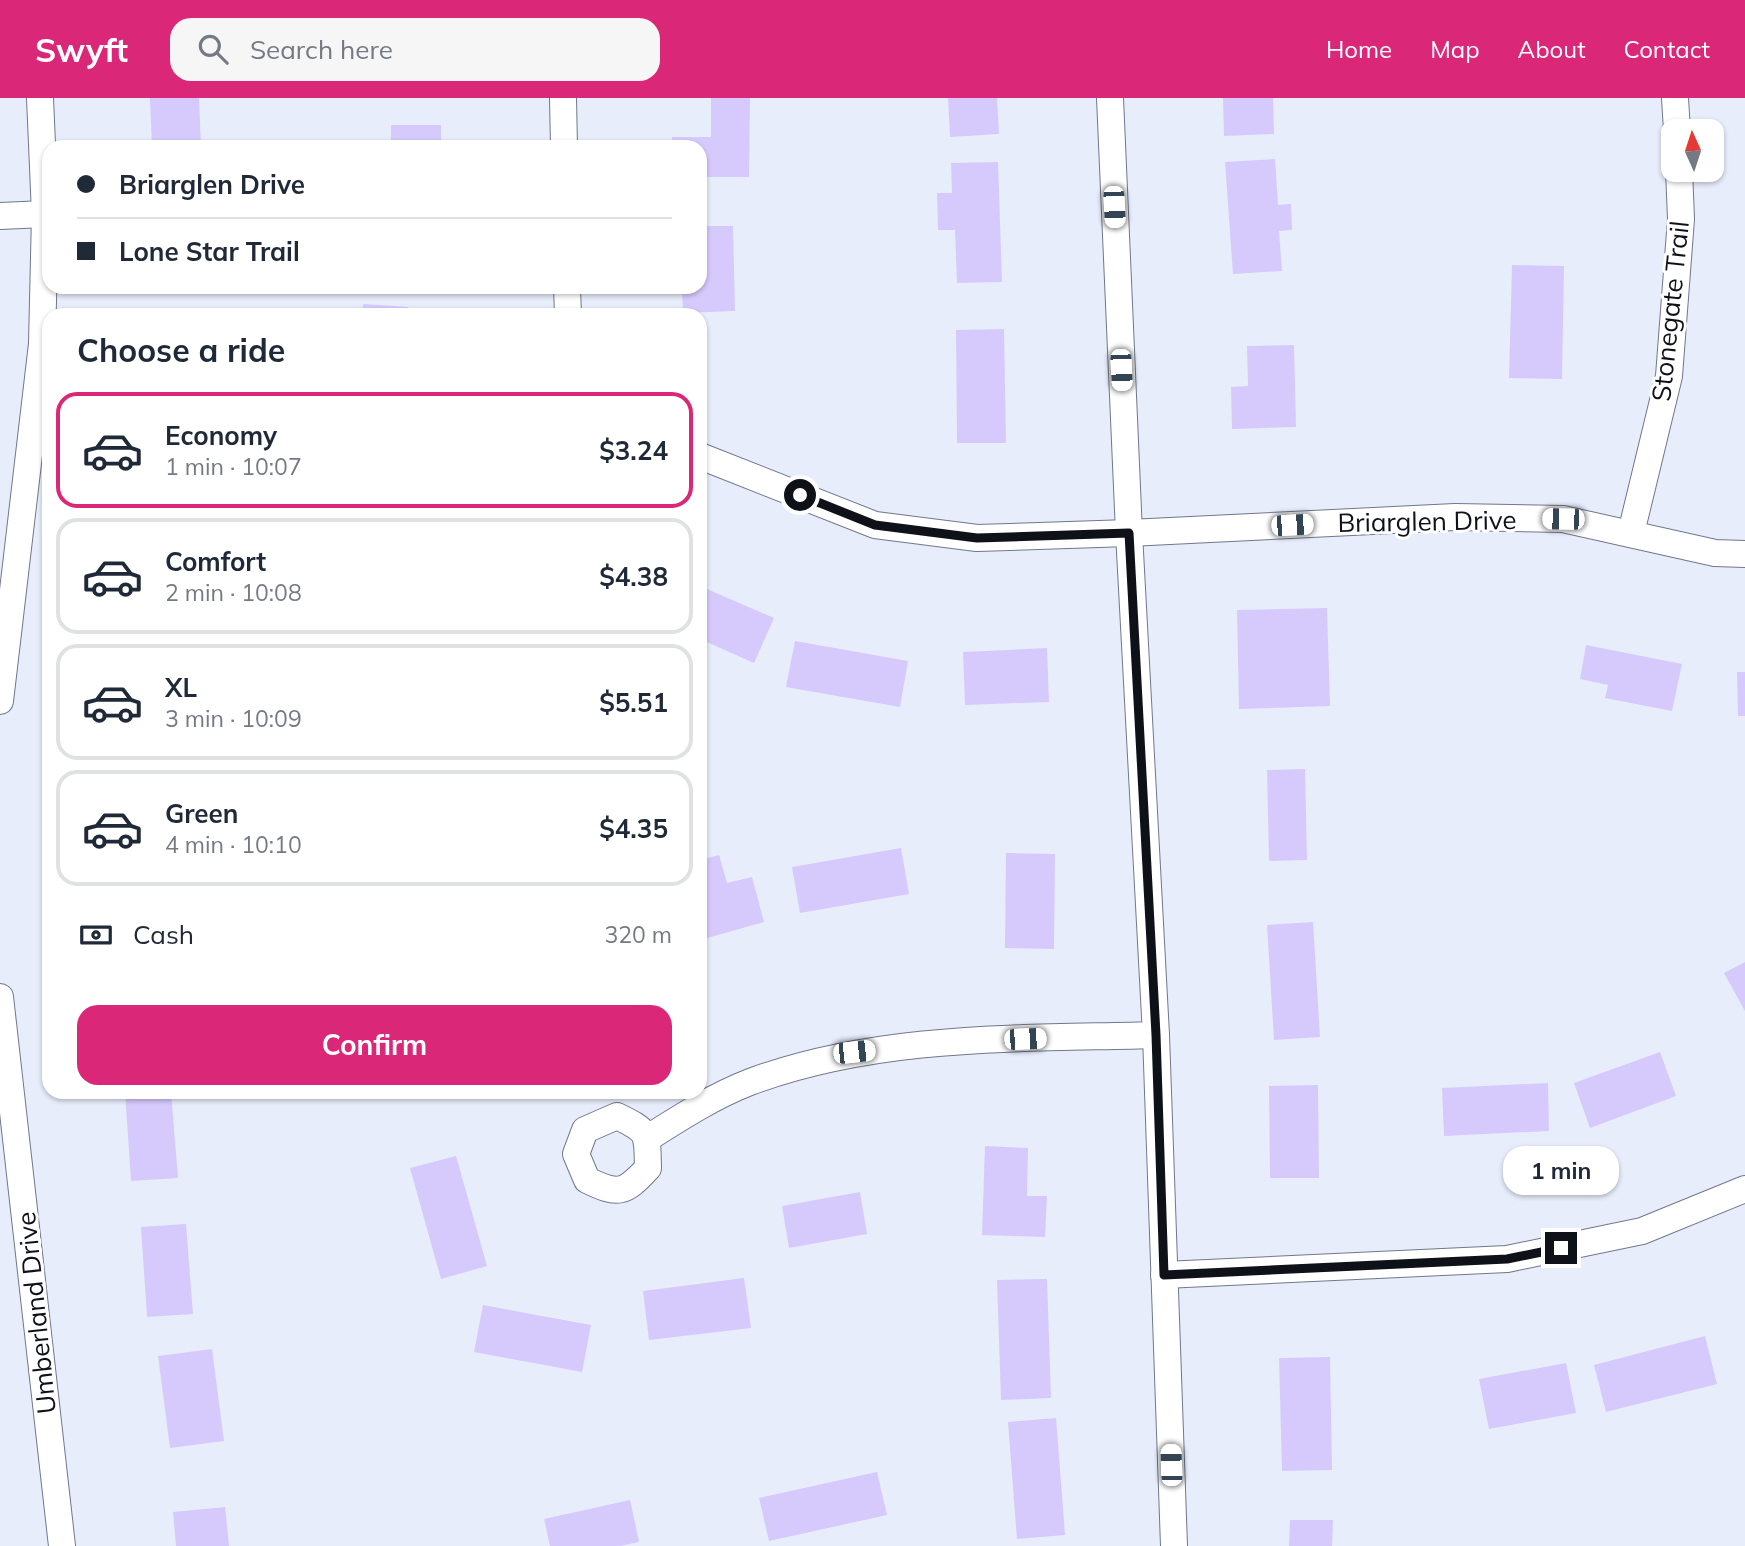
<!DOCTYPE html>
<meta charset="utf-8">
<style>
:root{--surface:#fff;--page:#f6f6f7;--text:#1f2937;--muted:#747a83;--line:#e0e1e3;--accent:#db2777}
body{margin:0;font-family:Mulish,sans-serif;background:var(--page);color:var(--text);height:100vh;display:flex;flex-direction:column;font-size:26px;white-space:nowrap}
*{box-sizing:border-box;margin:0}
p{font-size:23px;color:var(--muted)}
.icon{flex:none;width:38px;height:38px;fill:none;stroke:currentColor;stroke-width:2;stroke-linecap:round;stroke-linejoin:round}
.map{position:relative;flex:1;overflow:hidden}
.details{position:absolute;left:42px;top:210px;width:665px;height:791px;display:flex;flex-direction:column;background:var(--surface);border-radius:21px;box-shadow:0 2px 5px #0004}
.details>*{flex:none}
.guide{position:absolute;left:42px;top:42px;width:665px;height:154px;border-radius:21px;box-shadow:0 2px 5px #0004;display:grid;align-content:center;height:154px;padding:0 35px;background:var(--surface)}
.needle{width:46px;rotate:357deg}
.buttons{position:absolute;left:1661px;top:21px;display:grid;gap:14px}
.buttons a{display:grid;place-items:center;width:63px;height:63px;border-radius:14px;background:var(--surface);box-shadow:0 2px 5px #0004;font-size:35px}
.end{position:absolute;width:32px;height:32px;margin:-16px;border:9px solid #0f1119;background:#fff;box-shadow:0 0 0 4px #fff}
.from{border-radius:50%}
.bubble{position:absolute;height:49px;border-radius:21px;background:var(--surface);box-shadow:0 2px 5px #0004;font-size:23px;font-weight:700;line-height:49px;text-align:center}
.car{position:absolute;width:21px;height:42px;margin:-21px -10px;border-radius:9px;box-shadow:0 0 5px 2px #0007;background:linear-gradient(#fff 24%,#345 0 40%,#fff 0 76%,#345 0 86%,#fff 0)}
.guide b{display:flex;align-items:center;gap:24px;height:66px;font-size:26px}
.guide b+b{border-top:2px solid var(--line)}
.guide i{width:18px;height:18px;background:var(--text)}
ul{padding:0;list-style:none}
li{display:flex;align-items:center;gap:21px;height:116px;margin:0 14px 10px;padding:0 21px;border:4px solid var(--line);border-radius:21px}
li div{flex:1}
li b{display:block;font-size:26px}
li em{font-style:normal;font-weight:700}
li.selected{border-color:var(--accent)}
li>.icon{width:63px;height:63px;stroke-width:1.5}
h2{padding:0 35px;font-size:32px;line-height:84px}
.pay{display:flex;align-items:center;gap:18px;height:77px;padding:0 35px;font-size:26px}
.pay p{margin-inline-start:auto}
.button{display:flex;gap:14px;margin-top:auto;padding:14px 35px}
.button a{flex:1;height:80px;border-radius:21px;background:var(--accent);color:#fff;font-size:28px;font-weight:700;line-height:80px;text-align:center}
header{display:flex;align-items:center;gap:42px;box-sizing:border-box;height:98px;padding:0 35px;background:var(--accent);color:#fff}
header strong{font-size:33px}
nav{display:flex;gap:38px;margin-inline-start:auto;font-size:24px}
.search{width:490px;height:63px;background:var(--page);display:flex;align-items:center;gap:18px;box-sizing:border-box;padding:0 24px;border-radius:21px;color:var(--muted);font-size:26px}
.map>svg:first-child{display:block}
.building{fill:#d6cafd}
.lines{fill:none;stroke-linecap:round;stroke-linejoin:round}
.minor-casing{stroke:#71778c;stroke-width:28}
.minor{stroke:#fff;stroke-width:26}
.route{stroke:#0f1119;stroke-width:9}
.labels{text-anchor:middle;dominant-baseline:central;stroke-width:6;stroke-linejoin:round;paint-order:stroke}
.street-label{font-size:26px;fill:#0f1119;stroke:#fff}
</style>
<header>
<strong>Swyft</strong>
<div class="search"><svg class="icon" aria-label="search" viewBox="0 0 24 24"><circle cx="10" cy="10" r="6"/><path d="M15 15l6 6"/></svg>Search here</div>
<nav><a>Home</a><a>Map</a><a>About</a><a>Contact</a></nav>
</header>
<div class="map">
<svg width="1745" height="1448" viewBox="0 0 1745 1448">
<rect width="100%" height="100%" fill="#e8edfb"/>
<g class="building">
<path d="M150,0H199L201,49H152Z"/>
<path d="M711,0H750L749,79H700V49H672V39H711Z"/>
<path d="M948,0H997L999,36L950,39Z"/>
<path d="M1223,0H1273L1274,36L1224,38Z"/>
<rect x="391" y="27" width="50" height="22"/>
<path d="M1275,61L1278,107L1291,106L1292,132L1279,133L1282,173L1233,176L1225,64Z"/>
<path d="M998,64L1002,184L957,185L955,132H938L937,95H952L951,65Z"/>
<path d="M700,128H733L735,213L683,215L682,189H700Z"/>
<path d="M1512,167L1564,168L1562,281L1509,280Z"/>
<path d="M363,206L408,209V217H362Z"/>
<path d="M1004,231L1006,345H957L956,232Z"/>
<path d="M1294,247L1296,329L1232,331L1231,289L1248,288L1247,248Z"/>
<path d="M700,488L774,520L754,565L700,541Z"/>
<path d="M1327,510L1330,608L1239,611L1237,512Z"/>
<path d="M795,543L908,563L900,609L786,589Z"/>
<path d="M1586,547L1682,566L1672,613L1605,600L1608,587L1580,581Z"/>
<path d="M1047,550L1049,604L965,607L963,554Z"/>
<path d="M1737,574H1745V618H1738Z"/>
<path d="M1305,671L1307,762L1269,763L1267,672Z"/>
<path d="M901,750L909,796L800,815L792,769Z"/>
<path d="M1006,755L1055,756L1054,851L1005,850Z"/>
<path d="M719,757L727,785L752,779L764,824L700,842V762Z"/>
<path d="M1313,824L1320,939L1274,942L1267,827Z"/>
<path d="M1745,864V913L1724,875Z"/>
<path d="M1660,954L1676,998L1590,1030L1574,985Z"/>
<path d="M1548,985L1549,1033L1444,1038L1442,990Z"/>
<path d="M1318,987L1319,1080H1270L1269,988Z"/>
<path d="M125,994H171L178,1080L131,1083Z"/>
<path d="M985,1048L1028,1050L1027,1098H1047L1045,1139L982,1137Z"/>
<path d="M456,1058L487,1168L441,1181L410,1070Z"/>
<path d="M860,1094L867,1136L789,1150L782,1108Z"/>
<path d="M186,1126L193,1216L147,1219L141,1129Z"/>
<path d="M744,1180L751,1230L649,1242L643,1193Z"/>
<path d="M1047,1181L1051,1300L1001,1302L997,1182Z"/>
<path d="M483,1207L591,1227L582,1274L474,1254Z"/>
<path d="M1705,1238L1717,1286L1606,1314L1594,1267Z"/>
<path d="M212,1251L224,1343L170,1350L158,1258Z"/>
<path d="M1330,1259L1332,1372L1282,1373L1279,1260Z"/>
<path d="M1566,1265L1576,1315L1489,1331L1479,1281Z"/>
<path d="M1056,1320L1065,1437L1017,1441L1008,1324Z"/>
<path d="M877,1374L887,1417L769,1443L759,1400Z"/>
<path d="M630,1402L639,1444L620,1448H550L544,1421Z"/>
<path d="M225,1409L229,1448H176L173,1414Z"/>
<path d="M1290,1422H1333L1332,1448H1289Z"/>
</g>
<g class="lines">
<defs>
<g id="minor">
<path d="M563,0L564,49"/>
<path d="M1110,0L1129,435L1156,937L1174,1448"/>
<path d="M1675,0L1677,33"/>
<path d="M0,118L45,116"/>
<path d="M567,189L568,217"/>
<path d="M700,358L875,427L977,440L1129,435L1455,419L1563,421L1715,455L1745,456"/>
<path d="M1631,435L1669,278L1681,121L1679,72"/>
<path d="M0,603L42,246L45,116L40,0"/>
<path d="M0,899L62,1448"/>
<path d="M617,1018C650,1034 647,1035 648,1070C624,1096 618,1097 587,1082L576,1056L585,1032Z"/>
<path d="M648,1040C681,1019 714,998 750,984C880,936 1020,941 1156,937"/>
<path d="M1164,1177L1507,1161L1642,1133L1745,1091"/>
</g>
</defs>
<use href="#minor" class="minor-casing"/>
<use href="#minor" class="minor"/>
</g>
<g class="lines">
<path class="route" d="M800,397L875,427L977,440L1129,435L1156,937L1164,1177L1507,1161L1561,1150"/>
</g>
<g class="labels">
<g class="street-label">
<text transform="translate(1670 213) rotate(-84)">Stonegate Trail</text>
<text transform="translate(1427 423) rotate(-1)">Briarglen Drive</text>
<text transform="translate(36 1215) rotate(-96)">Umberland Drive</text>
</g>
</g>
</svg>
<div class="buttons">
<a><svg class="needle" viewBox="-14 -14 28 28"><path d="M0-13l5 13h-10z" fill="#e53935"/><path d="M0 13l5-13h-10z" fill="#747a83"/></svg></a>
</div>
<i class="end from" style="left:800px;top:397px"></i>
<i class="end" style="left:1561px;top:1150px"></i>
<div class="bubble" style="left:1503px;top:1048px;width:116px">1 min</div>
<i class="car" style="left:1114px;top:109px;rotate:177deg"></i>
<i class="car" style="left:1121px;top:272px;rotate:177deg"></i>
<i class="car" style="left:1563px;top:421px;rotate:271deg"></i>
<i class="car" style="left:1292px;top:427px;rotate:87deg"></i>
<i class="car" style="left:1025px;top:941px;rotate:88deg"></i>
<i class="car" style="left:854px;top:954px;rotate:84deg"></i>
<i class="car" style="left:1171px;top:1367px;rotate:358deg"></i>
<div class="guide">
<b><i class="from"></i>Briarglen Drive</b>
<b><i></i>Lone Star Trail</b>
</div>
<section class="details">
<h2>Choose a ride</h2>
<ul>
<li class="selected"><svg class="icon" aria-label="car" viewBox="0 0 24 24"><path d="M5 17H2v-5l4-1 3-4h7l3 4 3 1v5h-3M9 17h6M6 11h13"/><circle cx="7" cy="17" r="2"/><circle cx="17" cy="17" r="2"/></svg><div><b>Economy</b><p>1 min · 10:07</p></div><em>$3.24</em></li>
<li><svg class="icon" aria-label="car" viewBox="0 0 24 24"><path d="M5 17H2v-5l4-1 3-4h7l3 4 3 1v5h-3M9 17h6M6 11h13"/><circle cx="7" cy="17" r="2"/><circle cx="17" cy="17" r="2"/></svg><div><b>Comfort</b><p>2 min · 10:08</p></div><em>$4.38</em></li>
<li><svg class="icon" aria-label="car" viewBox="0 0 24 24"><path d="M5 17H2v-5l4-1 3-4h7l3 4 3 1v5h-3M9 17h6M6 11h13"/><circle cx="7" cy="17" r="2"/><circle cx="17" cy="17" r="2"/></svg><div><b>XL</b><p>3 min · 10:09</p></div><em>$5.51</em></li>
<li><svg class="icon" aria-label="car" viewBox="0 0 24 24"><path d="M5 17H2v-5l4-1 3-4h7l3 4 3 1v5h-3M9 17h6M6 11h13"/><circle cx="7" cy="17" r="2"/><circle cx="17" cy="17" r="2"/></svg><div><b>Green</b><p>4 min · 10:10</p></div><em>$4.35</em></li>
</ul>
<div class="pay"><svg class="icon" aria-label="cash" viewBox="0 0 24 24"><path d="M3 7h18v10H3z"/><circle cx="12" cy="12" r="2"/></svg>Cash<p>320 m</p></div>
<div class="button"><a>Confirm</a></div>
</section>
</div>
